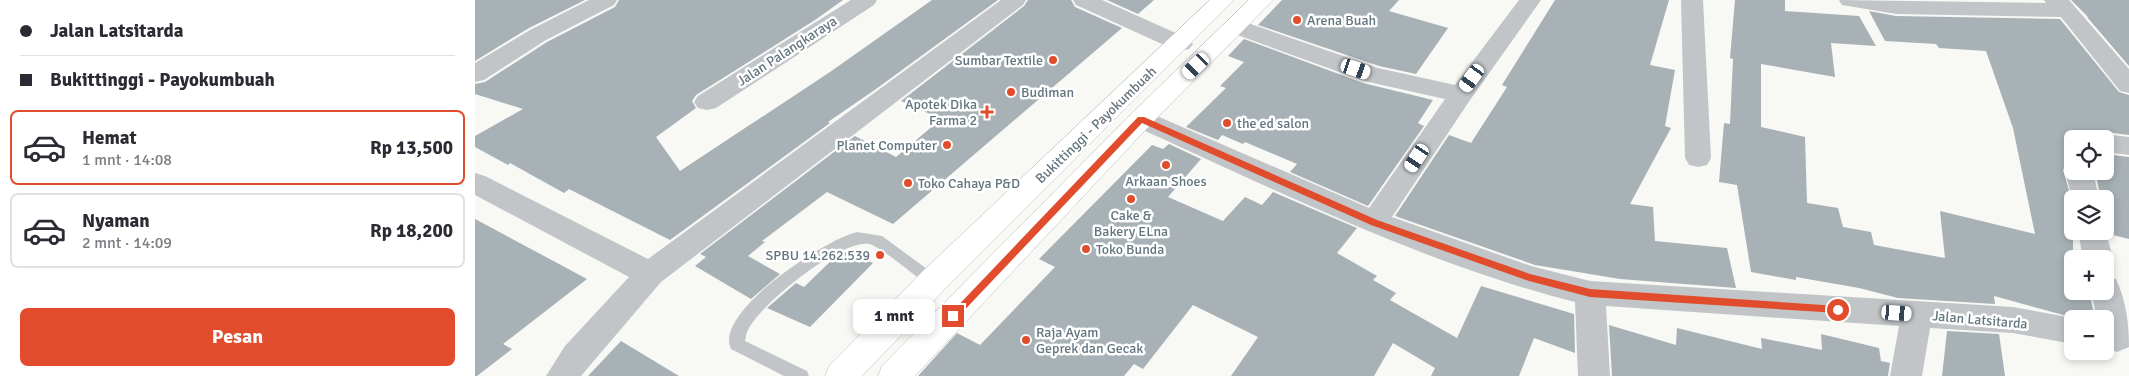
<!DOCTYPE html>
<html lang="id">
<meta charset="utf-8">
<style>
:root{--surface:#fff;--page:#f7f7f7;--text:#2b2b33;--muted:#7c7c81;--line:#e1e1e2;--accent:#e14c2c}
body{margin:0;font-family:Signika,sans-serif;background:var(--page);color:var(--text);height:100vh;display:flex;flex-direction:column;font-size:19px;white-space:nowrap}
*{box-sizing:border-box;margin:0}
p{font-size:16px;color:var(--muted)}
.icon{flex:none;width:28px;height:28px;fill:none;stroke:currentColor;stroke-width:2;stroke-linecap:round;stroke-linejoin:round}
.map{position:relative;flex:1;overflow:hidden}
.side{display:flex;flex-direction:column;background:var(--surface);width:475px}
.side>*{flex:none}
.top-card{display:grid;align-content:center;height:110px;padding:0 20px;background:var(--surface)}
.tools{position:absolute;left:1589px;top:130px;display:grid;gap:10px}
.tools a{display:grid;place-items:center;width:50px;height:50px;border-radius:8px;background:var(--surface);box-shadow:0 2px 8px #0003;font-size:25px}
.end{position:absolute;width:22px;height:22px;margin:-11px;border:6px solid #e14c2c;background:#fff;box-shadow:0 0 0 2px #fff}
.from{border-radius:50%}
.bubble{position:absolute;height:35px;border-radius:8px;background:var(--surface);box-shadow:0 2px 8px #0003;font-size:16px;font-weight:800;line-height:35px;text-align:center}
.car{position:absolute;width:15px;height:30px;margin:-15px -8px;border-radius:6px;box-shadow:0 0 4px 1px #0007;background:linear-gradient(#fff 24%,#345 0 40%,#fff 0 76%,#345 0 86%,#fff 0)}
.top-card b{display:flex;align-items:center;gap:18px;height:48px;font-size:19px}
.top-card b+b{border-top:1px solid var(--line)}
.top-card i{width:12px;height:12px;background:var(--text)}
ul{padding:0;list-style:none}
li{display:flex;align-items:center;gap:15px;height:75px;margin:0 10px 8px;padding:0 10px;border:2px solid var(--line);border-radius:8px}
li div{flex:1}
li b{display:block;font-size:19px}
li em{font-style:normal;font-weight:800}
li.on{border-color:var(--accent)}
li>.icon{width:45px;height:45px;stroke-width:1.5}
.primary-button{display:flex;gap:10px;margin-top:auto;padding:10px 20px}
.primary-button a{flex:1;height:58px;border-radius:8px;background:var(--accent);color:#fff;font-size:20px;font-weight:800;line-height:58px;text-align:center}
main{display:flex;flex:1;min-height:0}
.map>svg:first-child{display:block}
.building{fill:#a7b1b6}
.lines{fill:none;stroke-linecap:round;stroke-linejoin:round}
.highway-casing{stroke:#b4b8bb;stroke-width:1}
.lane{fill:#c1c5c8;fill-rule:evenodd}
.street{fill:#c1c5c8;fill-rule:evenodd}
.highway{fill:#fff;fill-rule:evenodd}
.route{fill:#e14c2c}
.poi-dot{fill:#e14c2c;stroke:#fff;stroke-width:2}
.labels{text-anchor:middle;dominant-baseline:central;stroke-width:5;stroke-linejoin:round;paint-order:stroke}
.poi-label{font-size:14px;fill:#63757f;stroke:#fff;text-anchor:start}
.street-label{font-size:14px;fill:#63757f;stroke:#fff}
</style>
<main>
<section class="side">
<div class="top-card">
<b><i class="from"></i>Jalan Latsitarda</b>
<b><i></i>Bukittinggi - Payokumbuah</b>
</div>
<ul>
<li class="on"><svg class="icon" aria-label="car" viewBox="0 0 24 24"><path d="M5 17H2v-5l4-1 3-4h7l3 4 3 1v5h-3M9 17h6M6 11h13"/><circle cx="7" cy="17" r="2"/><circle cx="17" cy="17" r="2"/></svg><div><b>Hemat</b><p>1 mnt · 14:08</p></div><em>Rp 13,500</em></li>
<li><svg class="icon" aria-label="car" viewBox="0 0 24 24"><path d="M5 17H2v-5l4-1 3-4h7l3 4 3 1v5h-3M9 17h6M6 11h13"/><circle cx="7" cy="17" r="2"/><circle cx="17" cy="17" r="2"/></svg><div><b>Nyaman</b><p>2 mnt · 14:09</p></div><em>Rp 18,200</em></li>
</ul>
<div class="primary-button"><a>Pesan</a></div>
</section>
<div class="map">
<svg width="1654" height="376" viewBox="0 0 1654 376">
<rect width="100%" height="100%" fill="#f8f8f5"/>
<g class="building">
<path d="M0,0H110L54,28L0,61Z"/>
<path d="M144,0H368L340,20L221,95L217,101L221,108L181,137L205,171L355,72L457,0H523L401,89L353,122L355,123L195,240L94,189L89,193L35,163L33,165L0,147V136L48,109L0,94V84L10,82L72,42L140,7Z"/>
<path d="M553,0H596L600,7L647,28L418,224L352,192L287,241L290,242L273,256L305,274L276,299L220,266L231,257L225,254L380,136L421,157L466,119L426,101L549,6Z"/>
<path d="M632,0H679L663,14Z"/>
<path d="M807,0H924L914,11L973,28L941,74L904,66L783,25Z"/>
<path d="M1080,0H1194L1175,65L1200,70L1190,126L1196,128L1155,204L1178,207L1180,241L1252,248L1261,288L1145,279L1060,265L920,216L974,135L996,143L1032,87L1027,85Z"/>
<path d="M1260,0H1310V11L1384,16L1401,46L1356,43L1360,77L1286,64V127L1330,137L1332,203L1363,208L1368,227L1396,232L1399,245L1470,258L1465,211L1560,234L1538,128L1511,51L1464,48L1461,44L1410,41L1394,11L1421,16L1585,19L1644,92L1654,95V135L1630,132L1617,139H1598V161L1592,163L1588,170L1598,204V231H1601L1602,233L1598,232V291H1614L1620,319H1603L1519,296L1520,304L1423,298L1384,288L1321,277V280L1276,272L1262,185L1244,182L1249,123L1255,124L1258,59L1255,58Z"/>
<path d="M1596,0H1654V66L1612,17H1613Z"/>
<path d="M769,39L888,83L958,100L943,123L949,126L893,206L815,172L822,164L770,142L768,144L747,135L743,140L711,127L751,88L745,86L769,62L753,56Z"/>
<path d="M694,144L726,159L693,197L748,221L770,197L787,205L798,192L882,228L862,253L902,276L898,280L921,293L915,300L982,338L1006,286L1099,314L1100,353L1059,338L1044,376H956L960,368L918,343L899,376H756L783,337L718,305L668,369L659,364L649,376H443L482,333L505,345L580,267L564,259L677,145L688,149Z"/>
<path d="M1630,154L1654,157V239L1634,234L1630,226V199H1626L1620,171H1630Z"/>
<path d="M0,219L112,279L28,344L37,349L2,376H0Z"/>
<path d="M371,252L398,263L335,327L292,308L321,283L329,287L360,257Z"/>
<path d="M1134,325L1201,345L1202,328L1287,349L1286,338L1347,350L1346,334L1404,348L1406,361L1415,363L1413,376H1137Z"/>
<path d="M1472,331L1524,334L1530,376H1467Z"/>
<path d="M146,341L204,376H113Z"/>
</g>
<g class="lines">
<defs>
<g id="highway">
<path d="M735,0H759L469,290L387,376H350L354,366L447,272Z"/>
<path d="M774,0H798L675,125L440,376H403L407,366L657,113Z"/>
</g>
</defs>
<use href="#highway" class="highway-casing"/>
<path class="lane" d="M382,232L407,236L463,277L466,281L463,285L458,287L453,285C441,277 405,246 394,244C365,240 285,304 273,330C271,333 271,337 270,341L332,371L334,376H309L256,349C238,312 351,239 382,232Z"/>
<g class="street">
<path d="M114,0H142L139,5L71,40L9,80L0,82V63L55,30Z"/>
<path d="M376,0H402L399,5L241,108L232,110L223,108L219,102L223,96Z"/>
<path d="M526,0H551L548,5L186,282L106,376H71L90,346L154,277L0,195V173L10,176L173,259Z"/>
<path d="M598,0H627L714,39L718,44L714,49L706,51L698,49L601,5Z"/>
<path d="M1044,0H1066L995,100L917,217L1056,266L1115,281L1538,307L1598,318L1601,319H1598V344L1538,333L1455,328L1447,376H1415L1424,326L1131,306L1135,376H1103L1100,302C946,263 801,190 657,125L653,119L657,113L666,110L675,113L894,208L970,99L889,81L754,32L751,27L754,22L762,20L770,22L903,68L980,85Z"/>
<path d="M1206,0H1228L1236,158L1232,165L1223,167L1214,165L1210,158Z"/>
<path d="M1364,0L1571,3L1569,0H1594L1654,69V93L1645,91L1586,17L1421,14L1367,5Z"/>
<path d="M1630,134L1654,137V155L1630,152V139H1619Z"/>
<path d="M1598,163V171H1618L1624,199H1598V202L1590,171L1594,164Z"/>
<path d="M1630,228L1638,259L1633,267L1630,268V259H1608L1603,231H1630Z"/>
<path d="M1630,276L1641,279C1651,300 1654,324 1654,347L1642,352L1630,347V319H1622L1616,291H1630Z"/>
</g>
<use href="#highway" class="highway"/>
</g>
<path class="route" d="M663,117H669L902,220L1055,274L1115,289L1363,306L1368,310L1363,313L1115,297L1054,281L896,225L667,123L481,319H475V314Z"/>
<g class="poi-dot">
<circle cx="822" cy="20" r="5"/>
<circle cx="578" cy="60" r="5"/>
<circle cx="536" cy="92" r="5"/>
<path d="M509.5 104.5h5v5h5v5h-5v5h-5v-5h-5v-5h5z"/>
<circle cx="752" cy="123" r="5"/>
<circle cx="472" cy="145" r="5"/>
<circle cx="691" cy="165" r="5"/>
<circle cx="433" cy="183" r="5"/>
<circle cx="656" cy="199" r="5"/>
<circle cx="611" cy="249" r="5"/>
<circle cx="405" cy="255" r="5"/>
<circle cx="551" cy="340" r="5"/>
</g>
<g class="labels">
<g class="poi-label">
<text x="832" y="20">Arena Buah</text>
<text x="568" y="60" text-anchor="end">Sumbar Textile</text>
<text x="546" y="92">Budiman</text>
<text x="502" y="104" text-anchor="end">Apotek Dika<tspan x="502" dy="16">Farma 2</tspan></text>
<text x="762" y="123">the ed salon</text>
<text x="462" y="145" text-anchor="end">Planet Computer</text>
<text x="691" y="181" text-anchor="middle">Arkaan Shoes</text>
<text x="443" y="183">Toko Cahaya P&amp;D</text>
<text x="656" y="215" text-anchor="middle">Cake &amp;<tspan x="656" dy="16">Bakery ELna</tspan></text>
<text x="621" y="249">Toko Bunda</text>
<text x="395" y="255" text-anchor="end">SPBU 14.262.539</text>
<text x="561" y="332">Raja Ayam<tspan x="561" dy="16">Geprek dan Gecak</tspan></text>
</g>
<g class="street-label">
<text transform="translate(312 51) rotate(-33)">Jalan Palangkaraya</text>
<text transform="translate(621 125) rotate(-44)">Bukittinggi - Payokumbuah</text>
<text transform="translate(1505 320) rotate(5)">Jalan Latsitarda</text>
</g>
</g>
</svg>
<div class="tools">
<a><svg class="icon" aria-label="locate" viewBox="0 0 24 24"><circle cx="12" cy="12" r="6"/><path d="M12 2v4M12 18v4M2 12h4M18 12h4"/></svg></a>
<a><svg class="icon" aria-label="layers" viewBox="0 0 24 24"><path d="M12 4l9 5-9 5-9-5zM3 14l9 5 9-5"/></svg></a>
<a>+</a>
<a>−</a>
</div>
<i class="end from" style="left:1363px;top:310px"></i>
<i class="end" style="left:478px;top:316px"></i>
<div class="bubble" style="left:378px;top:299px;width:82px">1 mnt</div>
<i class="car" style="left:721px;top:66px;rotate:226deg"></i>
<i class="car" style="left:881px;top:69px;rotate:109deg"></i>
<i class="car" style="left:997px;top:78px;rotate:216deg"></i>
<i class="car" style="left:942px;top:158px;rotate:214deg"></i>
<i class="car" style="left:1422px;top:313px;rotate:94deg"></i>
</div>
</main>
